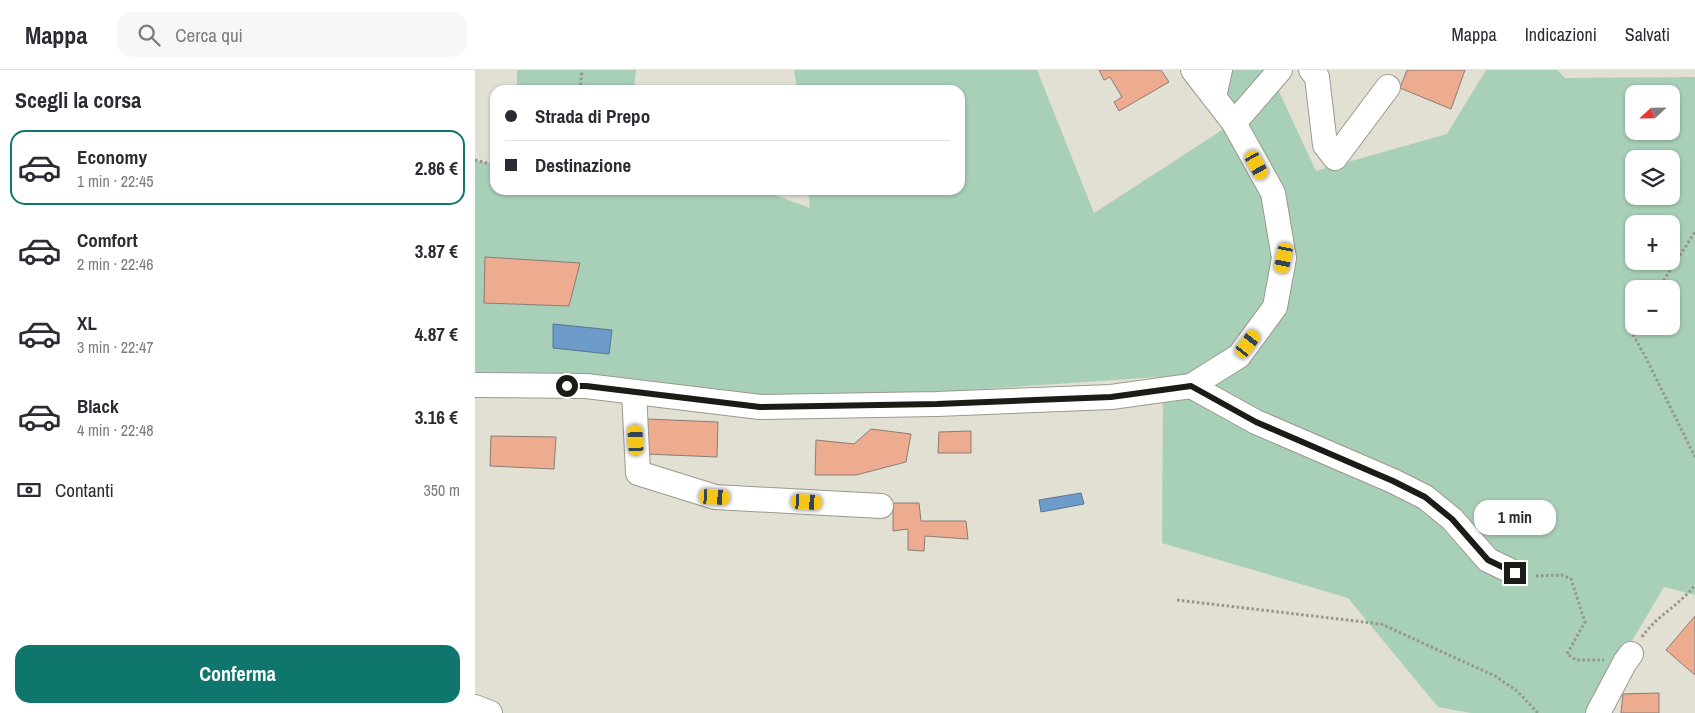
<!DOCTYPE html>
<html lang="it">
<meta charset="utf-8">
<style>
:root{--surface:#fff;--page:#f7f7f7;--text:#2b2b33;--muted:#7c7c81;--line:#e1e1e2;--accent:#0f766e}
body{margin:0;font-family:"Archivo Narrow",sans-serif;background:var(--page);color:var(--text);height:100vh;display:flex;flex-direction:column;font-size:19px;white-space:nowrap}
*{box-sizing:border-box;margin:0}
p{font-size:16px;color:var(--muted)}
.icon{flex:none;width:28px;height:28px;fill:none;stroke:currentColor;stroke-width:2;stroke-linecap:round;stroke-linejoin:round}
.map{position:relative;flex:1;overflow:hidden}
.drawer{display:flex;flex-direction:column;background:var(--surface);width:475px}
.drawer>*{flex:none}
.hud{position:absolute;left:15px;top:15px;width:475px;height:110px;border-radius:15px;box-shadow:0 1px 4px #0004;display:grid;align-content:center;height:110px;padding:0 15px;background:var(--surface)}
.needle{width:32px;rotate:248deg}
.buttons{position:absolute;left:1150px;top:15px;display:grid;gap:10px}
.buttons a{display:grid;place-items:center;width:55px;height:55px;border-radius:10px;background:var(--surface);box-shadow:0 1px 4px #0004;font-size:25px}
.end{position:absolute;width:22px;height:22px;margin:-11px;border:6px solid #1c1b16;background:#fff;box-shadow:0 0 0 2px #fff}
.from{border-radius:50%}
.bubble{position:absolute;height:35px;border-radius:15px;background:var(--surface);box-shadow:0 1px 4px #0004;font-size:16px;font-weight:800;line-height:35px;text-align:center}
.car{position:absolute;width:15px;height:30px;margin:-15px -8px;border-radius:6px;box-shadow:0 0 4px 1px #0007;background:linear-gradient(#f5c518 24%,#345 0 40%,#f5c518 0 76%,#345 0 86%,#f5c518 0)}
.hud b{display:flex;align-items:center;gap:18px;height:48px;font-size:19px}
.hud b+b{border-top:1px solid var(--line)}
.hud i{width:12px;height:12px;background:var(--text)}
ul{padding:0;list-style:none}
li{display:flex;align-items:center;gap:15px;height:75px;margin:0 10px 8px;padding:0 5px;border:2px solid transparent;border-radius:15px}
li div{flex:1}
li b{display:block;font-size:19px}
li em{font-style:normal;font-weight:800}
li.current{border-color:var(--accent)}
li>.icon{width:45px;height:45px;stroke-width:1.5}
h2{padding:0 15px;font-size:22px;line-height:60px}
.pay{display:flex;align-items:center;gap:12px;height:55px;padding:0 15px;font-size:19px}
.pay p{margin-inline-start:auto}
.action{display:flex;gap:10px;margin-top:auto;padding:10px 15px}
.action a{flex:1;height:58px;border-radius:15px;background:var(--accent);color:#fff;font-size:20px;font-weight:800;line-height:58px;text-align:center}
header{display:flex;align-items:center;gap:30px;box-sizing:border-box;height:70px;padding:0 25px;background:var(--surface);border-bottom:1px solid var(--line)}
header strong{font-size:24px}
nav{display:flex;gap:28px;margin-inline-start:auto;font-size:18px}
.search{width:350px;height:45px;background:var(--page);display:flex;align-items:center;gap:12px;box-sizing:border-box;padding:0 18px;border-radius:15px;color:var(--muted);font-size:19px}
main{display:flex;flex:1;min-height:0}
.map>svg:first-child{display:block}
.green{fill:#a8cfb8;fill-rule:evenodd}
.water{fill:#6d9cca;stroke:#557594}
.building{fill:#edac90;stroke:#8a7c76}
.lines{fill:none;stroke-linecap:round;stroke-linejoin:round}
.minor-casing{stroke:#9b998b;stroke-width:26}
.path{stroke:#98968b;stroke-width:3;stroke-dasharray:2.5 2.5;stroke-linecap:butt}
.minor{stroke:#fff;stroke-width:24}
.route{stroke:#1c1b16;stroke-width:6}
</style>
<header>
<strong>Mappa</strong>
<div class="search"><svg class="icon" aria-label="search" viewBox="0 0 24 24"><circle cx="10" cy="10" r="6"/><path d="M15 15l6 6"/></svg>Cerca qui</div>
<nav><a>Mappa</a><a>Indicazioni</a><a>Salvati</a></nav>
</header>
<main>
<section class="drawer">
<h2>Scegli la corsa</h2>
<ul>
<li class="current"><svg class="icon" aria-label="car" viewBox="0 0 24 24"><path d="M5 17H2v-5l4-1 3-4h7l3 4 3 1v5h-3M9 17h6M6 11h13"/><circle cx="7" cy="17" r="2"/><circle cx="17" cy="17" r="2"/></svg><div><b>Economy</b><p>1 min · 22:45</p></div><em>2.86 €</em></li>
<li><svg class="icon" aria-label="car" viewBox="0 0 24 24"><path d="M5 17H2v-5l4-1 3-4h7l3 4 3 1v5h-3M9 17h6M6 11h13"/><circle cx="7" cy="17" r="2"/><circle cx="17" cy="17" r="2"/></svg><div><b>Comfort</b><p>2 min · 22:46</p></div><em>3.87 €</em></li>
<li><svg class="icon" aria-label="car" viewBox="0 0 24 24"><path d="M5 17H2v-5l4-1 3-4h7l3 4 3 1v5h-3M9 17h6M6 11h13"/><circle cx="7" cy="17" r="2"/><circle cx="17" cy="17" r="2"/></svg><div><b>XL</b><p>3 min · 22:47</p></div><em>4.87 €</em></li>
<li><svg class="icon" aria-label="car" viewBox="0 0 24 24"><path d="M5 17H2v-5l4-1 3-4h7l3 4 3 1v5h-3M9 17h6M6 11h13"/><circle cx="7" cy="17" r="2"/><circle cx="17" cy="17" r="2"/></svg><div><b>Black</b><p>4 min · 22:48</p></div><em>3.16 €</em></li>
</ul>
<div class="pay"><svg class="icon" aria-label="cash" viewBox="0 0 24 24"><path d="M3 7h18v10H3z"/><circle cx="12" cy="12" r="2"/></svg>Contanti<p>350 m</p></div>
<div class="action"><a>Conferma</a></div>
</section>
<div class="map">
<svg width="1220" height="643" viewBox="0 0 1220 643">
<rect width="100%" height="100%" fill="#e2e0d2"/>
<g class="green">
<path d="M42,0H161L159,20H42Z"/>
<path d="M319,0H562L619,143L758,53L745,0H794L841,101L972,64L1011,0H1082L1090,8L1220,7V525L1189,517L1114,643H996L963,637L873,528L687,473L688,320L683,307L481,321L280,326L159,310L0,302V90L20,95V120H286L335,138L333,120H485V20H322ZM1159,24H1196V61H1159ZM1159,89H1196V126H1159ZM1159,154H1196V191H1159ZM1159,219H1196V256H1159Z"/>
</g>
<g class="water">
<path d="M78,254L137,260L134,284L78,278Z"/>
<path d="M606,423L609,434L566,442L564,430Z"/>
</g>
<g class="building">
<path d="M624,0H686L694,12L644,41L639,32L647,27L635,7L629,10Z"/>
<path d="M932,0H990L976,39L925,18Z"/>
<path d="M10,187L105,193L94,236L9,233Z"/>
<path d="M172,349L243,352L242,387L171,384Z"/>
<path d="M396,359L436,364L431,392L381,405H340L341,370L379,374Z"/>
<path d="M496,361V383H463L464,362Z"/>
<path d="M16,366L81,367L79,399L15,396Z"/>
<path d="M418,433H444L446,451H491L493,469L450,466L449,481L433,480V459L418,461Z"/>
<path d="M1220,546V605L1191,580Z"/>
<path d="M1184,623V643H1146L1148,624Z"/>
</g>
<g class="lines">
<defs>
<g id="minor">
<path d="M836,0L842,7L850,75L860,88L913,17"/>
<path d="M739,27L745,0"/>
<path d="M759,53L805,0"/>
<path d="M0,315L111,316L285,337L462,334L636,327L716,316L764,286L800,237L809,188L798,123L759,53L718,0"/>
<path d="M716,316L781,352L918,411L950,427L977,449L1013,490L1040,503"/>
<path d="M159,322L163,403L240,427L406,436"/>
<path d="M0,637L15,643"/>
<path d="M1123,643L1150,592L1156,584"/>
</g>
</defs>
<use href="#minor" class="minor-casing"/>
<g class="path">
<path d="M105,20L107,0"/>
<path d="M0,90L20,95"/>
<path d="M1183,219L1220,162"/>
<path d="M1159,256L1156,261L1171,288L1220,387"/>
<path d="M1061,506L1087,505L1096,509L1110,552L1092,584L1101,590H1129"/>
<path d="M702,530L906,554L1020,606L1042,621L1063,643"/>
<path d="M1167,567C1181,546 1205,535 1220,515"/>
</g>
<use href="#minor" class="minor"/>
</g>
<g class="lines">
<path class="route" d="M92,316H111L285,337L462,334L636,327L716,316L781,352L918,411L950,427L977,449L1013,490L1040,503"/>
</g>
</svg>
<div class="buttons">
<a><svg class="needle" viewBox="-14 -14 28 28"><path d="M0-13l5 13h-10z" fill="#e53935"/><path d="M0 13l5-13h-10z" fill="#7c7c81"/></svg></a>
<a><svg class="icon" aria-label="layers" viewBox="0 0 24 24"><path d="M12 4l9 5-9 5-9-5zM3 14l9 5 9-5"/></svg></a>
<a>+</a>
<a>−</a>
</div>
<i class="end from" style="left:92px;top:316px"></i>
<i class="end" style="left:1040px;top:503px"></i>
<div class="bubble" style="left:999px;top:430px;width:82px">1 min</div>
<i class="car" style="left:782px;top:95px;rotate:151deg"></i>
<i class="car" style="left:809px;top:188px;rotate:191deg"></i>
<i class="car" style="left:773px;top:274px;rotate:37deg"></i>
<i class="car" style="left:161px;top:370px;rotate:357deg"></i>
<i class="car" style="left:240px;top:427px;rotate:93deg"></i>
<i class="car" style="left:332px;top:432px;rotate:93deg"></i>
<div class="hud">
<b><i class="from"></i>Strada di Prepo</b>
<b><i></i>Destinazione</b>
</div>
</div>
</main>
